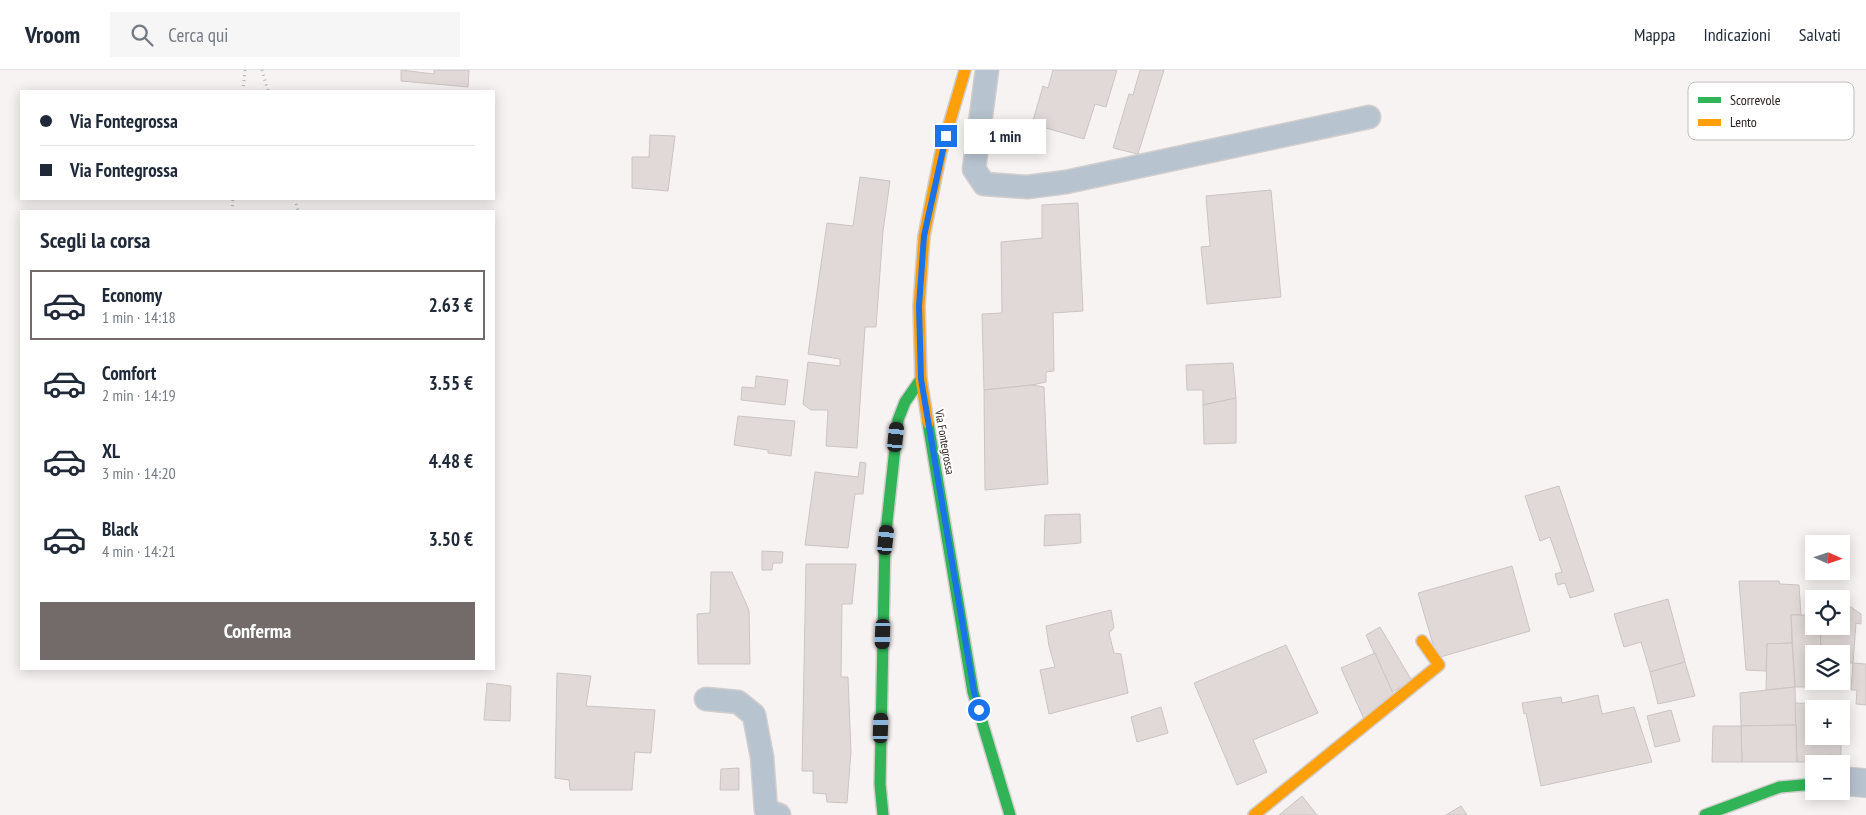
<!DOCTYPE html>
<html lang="it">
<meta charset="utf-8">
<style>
:root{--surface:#fff;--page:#f6f6f7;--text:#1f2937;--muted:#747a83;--line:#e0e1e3;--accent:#736a6a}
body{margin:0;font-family:"PT Sans Narrow",sans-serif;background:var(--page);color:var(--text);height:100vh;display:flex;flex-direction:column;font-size:19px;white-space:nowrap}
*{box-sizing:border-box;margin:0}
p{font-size:16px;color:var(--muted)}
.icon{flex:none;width:28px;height:28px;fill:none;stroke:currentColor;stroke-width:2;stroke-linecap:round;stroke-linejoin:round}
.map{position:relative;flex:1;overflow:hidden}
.drawer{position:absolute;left:20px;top:140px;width:475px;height:460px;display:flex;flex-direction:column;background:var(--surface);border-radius:0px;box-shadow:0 2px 12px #0003}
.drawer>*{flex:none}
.guide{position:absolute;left:20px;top:20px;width:475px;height:110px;border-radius:0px;box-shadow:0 2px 12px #0003;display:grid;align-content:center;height:110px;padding:0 20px;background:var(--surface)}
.needle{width:32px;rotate:93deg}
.fabs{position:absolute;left:1805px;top:465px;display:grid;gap:10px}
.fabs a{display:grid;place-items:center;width:45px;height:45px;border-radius:0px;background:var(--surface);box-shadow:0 2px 12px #0003;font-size:25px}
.end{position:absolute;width:22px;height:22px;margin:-11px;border:6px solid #1a73e8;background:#fff;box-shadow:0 0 0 2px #fff}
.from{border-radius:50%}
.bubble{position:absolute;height:35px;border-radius:0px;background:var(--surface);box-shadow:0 2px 12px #0003;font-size:16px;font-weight:600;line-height:35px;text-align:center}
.car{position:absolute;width:15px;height:30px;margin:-15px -8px;border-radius:6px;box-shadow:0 0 4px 1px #0007;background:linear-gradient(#222 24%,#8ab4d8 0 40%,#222 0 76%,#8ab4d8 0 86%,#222 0)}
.guide b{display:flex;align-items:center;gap:18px;height:48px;font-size:19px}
.guide b+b{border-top:1px solid var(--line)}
.guide i{width:12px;height:12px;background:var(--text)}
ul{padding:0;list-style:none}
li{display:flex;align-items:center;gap:15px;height:70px;margin:0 10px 8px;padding:0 10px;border:2px solid transparent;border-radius:0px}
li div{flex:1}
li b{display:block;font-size:19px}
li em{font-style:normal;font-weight:600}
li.selected{border-color:var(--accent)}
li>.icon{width:45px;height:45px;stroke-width:1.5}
h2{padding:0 20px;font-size:22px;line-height:60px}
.button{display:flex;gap:10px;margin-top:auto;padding:10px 20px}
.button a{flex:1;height:58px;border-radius:0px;background:var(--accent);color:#fff;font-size:20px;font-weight:600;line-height:58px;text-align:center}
header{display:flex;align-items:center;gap:30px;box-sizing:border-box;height:70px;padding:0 25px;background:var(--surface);border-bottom:1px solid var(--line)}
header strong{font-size:24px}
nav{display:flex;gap:28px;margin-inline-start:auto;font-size:18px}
.search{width:350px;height:45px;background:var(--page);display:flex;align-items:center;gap:12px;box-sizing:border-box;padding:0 18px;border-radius:0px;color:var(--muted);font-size:19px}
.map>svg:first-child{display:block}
.building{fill:#e0d9d8;stroke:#cbc4c3}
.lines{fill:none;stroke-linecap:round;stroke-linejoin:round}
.lane-casing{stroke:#d2cece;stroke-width:25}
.street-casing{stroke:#d2cece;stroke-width:30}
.fast-casing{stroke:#d2cece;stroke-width:14}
.slow-casing{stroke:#d2cece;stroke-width:14}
.path{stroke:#adb3ba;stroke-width:3;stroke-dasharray:1 4;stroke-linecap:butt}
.lane{stroke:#b7c3ce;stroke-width:22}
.street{stroke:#b7c3ce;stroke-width:28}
.fast{stroke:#30b455;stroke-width:11}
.slow{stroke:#ff9f0a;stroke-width:11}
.route{stroke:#1a73e8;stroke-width:6}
.labels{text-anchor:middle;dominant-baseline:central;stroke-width:4;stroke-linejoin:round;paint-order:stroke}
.street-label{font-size:12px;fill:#2b2120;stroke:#fff}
.key{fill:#fff;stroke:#bfbcbc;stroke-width:1}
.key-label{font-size:14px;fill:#2b2120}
</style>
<header>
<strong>Vroom</strong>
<div class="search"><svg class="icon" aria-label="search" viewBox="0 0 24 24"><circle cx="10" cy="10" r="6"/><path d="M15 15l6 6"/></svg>Cerca qui</div>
<nav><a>Mappa</a><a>Indicazioni</a><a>Salvati</a></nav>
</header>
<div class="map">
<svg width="1866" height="745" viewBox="0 0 1866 745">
<rect width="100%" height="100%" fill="#f8f3f3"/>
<g class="building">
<path d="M401,0L434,4V0H469L468,17L401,11Z"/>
<path d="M1053,0H1117L1106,37L1095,34L1084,69L1032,54L1043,16L1048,18Z"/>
<path d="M1140,0H1164L1138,84L1113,78L1129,24L1133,25Z"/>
<path d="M650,65L675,66L668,121L632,118V87H649Z"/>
<path d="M860,107L890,111L883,161L876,257H865L857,378L826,376L828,340H811L803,334L808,292L840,296V289L808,284L827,153L853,156Z"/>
<path d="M1271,120L1281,227L1207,234L1201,177L1210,176L1206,126Z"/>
<path d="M1078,133L1083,241L1053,243L1054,301L1046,302V312L1032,315L984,320L982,244L1002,243L1001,172L1042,168V135Z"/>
<path d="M1233,293L1236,328L1203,335V320H1187L1186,295Z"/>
<path d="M756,306L788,310L785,335L741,330L742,317L755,318Z"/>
<path d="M1032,315L1044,317L1048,414L985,420L984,320Z"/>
<path d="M1236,328V373L1204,374L1203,335Z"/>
<path d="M738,346L795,351L791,386L768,383V380L734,375Z"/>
<path d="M860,392L866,393L863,424H855L848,478L805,475L815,402L858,407Z"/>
<path d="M1559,416L1594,521L1570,528L1565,513L1558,515L1555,504L1562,502L1550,467L1540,471L1525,426Z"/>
<path d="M1080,444L1081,473L1044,476L1045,445Z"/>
<path d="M762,481L783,482L782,493H773L772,500H762Z"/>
<path d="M806,494H856L852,534H842L841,607H848L851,682L847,733L827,732L826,724L813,723V701H802Z"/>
<path d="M1512,496L1530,561L1437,588L1418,523Z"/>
<path d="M711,502H732L749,540L750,594H698L697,544L710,543Z"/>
<path d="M1739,511H1779L1780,514L1799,515L1801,545H1791L1792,573L1767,574L1766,601L1746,600Z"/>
<path d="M1811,528H1838L1840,529H1814V545H1812Z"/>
<path d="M1668,529L1685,592L1650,602L1641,572L1624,577L1614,544Z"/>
<path d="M1841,530L1861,544V554L1856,553L1853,593H1841V584H1821L1820,556H1841Z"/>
<path d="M1111,540L1114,558L1109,563L1114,583L1121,584L1128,623L1049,644L1040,600L1055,597L1049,576L1046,556Z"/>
<path d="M1791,545H1814V556H1820L1821,584H1814V611H1822V617H1795Z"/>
<path d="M1380,557L1412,611L1392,622L1366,565Z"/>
<path d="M1792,573L1795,617L1766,620L1767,574Z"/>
<path d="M1286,575L1318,643L1253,670L1267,702L1237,715L1194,613Z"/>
<path d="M1375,583L1396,630L1364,649L1341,598Z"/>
<path d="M1685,592L1695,626L1658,634L1650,602Z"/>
<path d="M1853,593L1866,594V635L1856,634L1857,620H1851Z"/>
<path d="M557,603L591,606L586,636L655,640L651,683L635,682L632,720H570L569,710L555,708Z"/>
<path d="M487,613L511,616L510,651L484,650Z"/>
<path d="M1795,617L1796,655L1741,656L1740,623Z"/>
<path d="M1598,625L1602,644L1634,637L1652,692L1541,716L1526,643L1524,644L1522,633L1561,627L1562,633Z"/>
<path d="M1795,633L1822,634V639H1814V666H1841V686L1829,685V692H1797Z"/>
<path d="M1161,637L1168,663L1137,672L1131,647Z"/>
<path d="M1671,640L1680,671L1655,677L1647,646Z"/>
<path d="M1796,655L1797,692H1742L1741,656Z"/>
<path d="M1713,656H1741L1742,692H1712Z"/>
<path d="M739,698V720H720L721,699Z"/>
<path d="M1302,726L1317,745H1279Z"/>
<path d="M1461,736L1467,745H1446Z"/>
</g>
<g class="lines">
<defs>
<g id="lane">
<path d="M987,0L974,99L984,114L1027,117L1066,112L1369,47"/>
<path d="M706,629L738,632L754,645L762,687L766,740L779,745"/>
</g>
<path id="street" d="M1841,711L1866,713"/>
<g id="fast">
<path d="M928,353L973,622L1010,745"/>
<path d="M883,745L880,714L885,471L898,350L905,332L921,309"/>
<path d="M1705,745L1780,717L1814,714"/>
</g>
<g id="slow">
<path d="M928,353L921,309L919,236L924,166L941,82L965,0"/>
<path d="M1254,745L1439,595L1422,571"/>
</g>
</defs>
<use href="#lane" class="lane-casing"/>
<use href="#street" class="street-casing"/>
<use href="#fast" class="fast-casing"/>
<use href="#slow" class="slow-casing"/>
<g class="path">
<path d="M262,0L268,21"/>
<path d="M243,21L245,0"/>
<path d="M295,129L298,141"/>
<path d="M232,141L233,129"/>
</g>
<use href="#lane" class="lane"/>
<use href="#street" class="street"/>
<use href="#fast" class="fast"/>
<use href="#slow" class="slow"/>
</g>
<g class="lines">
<path class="route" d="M946,66L924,166L919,236L921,309L974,622L979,640"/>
</g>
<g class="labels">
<g class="street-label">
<text transform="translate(945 372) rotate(80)">Via Fontegrossa</text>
</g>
</g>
<rect x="1688" y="12" width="166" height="58" rx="8" class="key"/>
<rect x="1698" y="27" width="23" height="6" fill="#30b455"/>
<rect x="1698" y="49" width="23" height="7" fill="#ff9f0a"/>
<g class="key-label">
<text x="1730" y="35">Scorrevole</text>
<text x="1730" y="57">Lento</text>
</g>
</svg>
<div class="fabs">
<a><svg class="needle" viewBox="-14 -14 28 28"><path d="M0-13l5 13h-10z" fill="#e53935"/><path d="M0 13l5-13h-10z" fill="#747a83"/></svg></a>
<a><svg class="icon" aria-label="locate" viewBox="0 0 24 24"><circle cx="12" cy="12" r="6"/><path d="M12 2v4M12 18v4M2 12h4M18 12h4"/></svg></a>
<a><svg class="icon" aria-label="layers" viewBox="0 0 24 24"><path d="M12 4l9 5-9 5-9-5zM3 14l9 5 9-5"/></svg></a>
<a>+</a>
<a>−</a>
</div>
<i class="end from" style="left:979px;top:640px"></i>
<i class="end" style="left:946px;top:66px"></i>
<div class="bubble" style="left:964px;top:49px;width:82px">1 min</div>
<i class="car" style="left:896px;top:367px;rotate:6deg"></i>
<i class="car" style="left:886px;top:470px;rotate:6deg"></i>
<i class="car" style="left:883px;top:564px;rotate:182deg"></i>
<i class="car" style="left:881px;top:658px;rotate:2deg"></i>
<div class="guide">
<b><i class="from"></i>Via Fontegrossa</b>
<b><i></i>Via Fontegrossa</b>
</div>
<section class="drawer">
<h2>Scegli la corsa</h2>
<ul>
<li class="selected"><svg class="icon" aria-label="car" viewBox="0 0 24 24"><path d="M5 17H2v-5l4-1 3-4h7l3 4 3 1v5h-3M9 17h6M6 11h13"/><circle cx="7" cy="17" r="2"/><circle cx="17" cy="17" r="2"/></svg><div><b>Economy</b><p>1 min · 14:18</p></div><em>2.63 €</em></li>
<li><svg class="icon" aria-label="car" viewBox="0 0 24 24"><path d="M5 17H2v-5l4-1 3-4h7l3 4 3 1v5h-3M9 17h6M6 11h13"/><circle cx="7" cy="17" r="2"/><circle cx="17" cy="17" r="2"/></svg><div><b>Comfort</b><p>2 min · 14:19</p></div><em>3.55 €</em></li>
<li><svg class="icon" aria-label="car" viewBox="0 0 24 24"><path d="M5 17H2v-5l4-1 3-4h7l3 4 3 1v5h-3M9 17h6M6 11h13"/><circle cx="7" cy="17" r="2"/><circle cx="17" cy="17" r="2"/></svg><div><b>XL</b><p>3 min · 14:20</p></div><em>4.48 €</em></li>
<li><svg class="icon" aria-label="car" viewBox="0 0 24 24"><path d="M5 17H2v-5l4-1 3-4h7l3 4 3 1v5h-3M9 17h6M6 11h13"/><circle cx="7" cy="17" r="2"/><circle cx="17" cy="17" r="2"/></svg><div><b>Black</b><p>4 min · 14:21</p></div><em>3.50 €</em></li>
</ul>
<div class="button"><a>Conferma</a></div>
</section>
</div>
